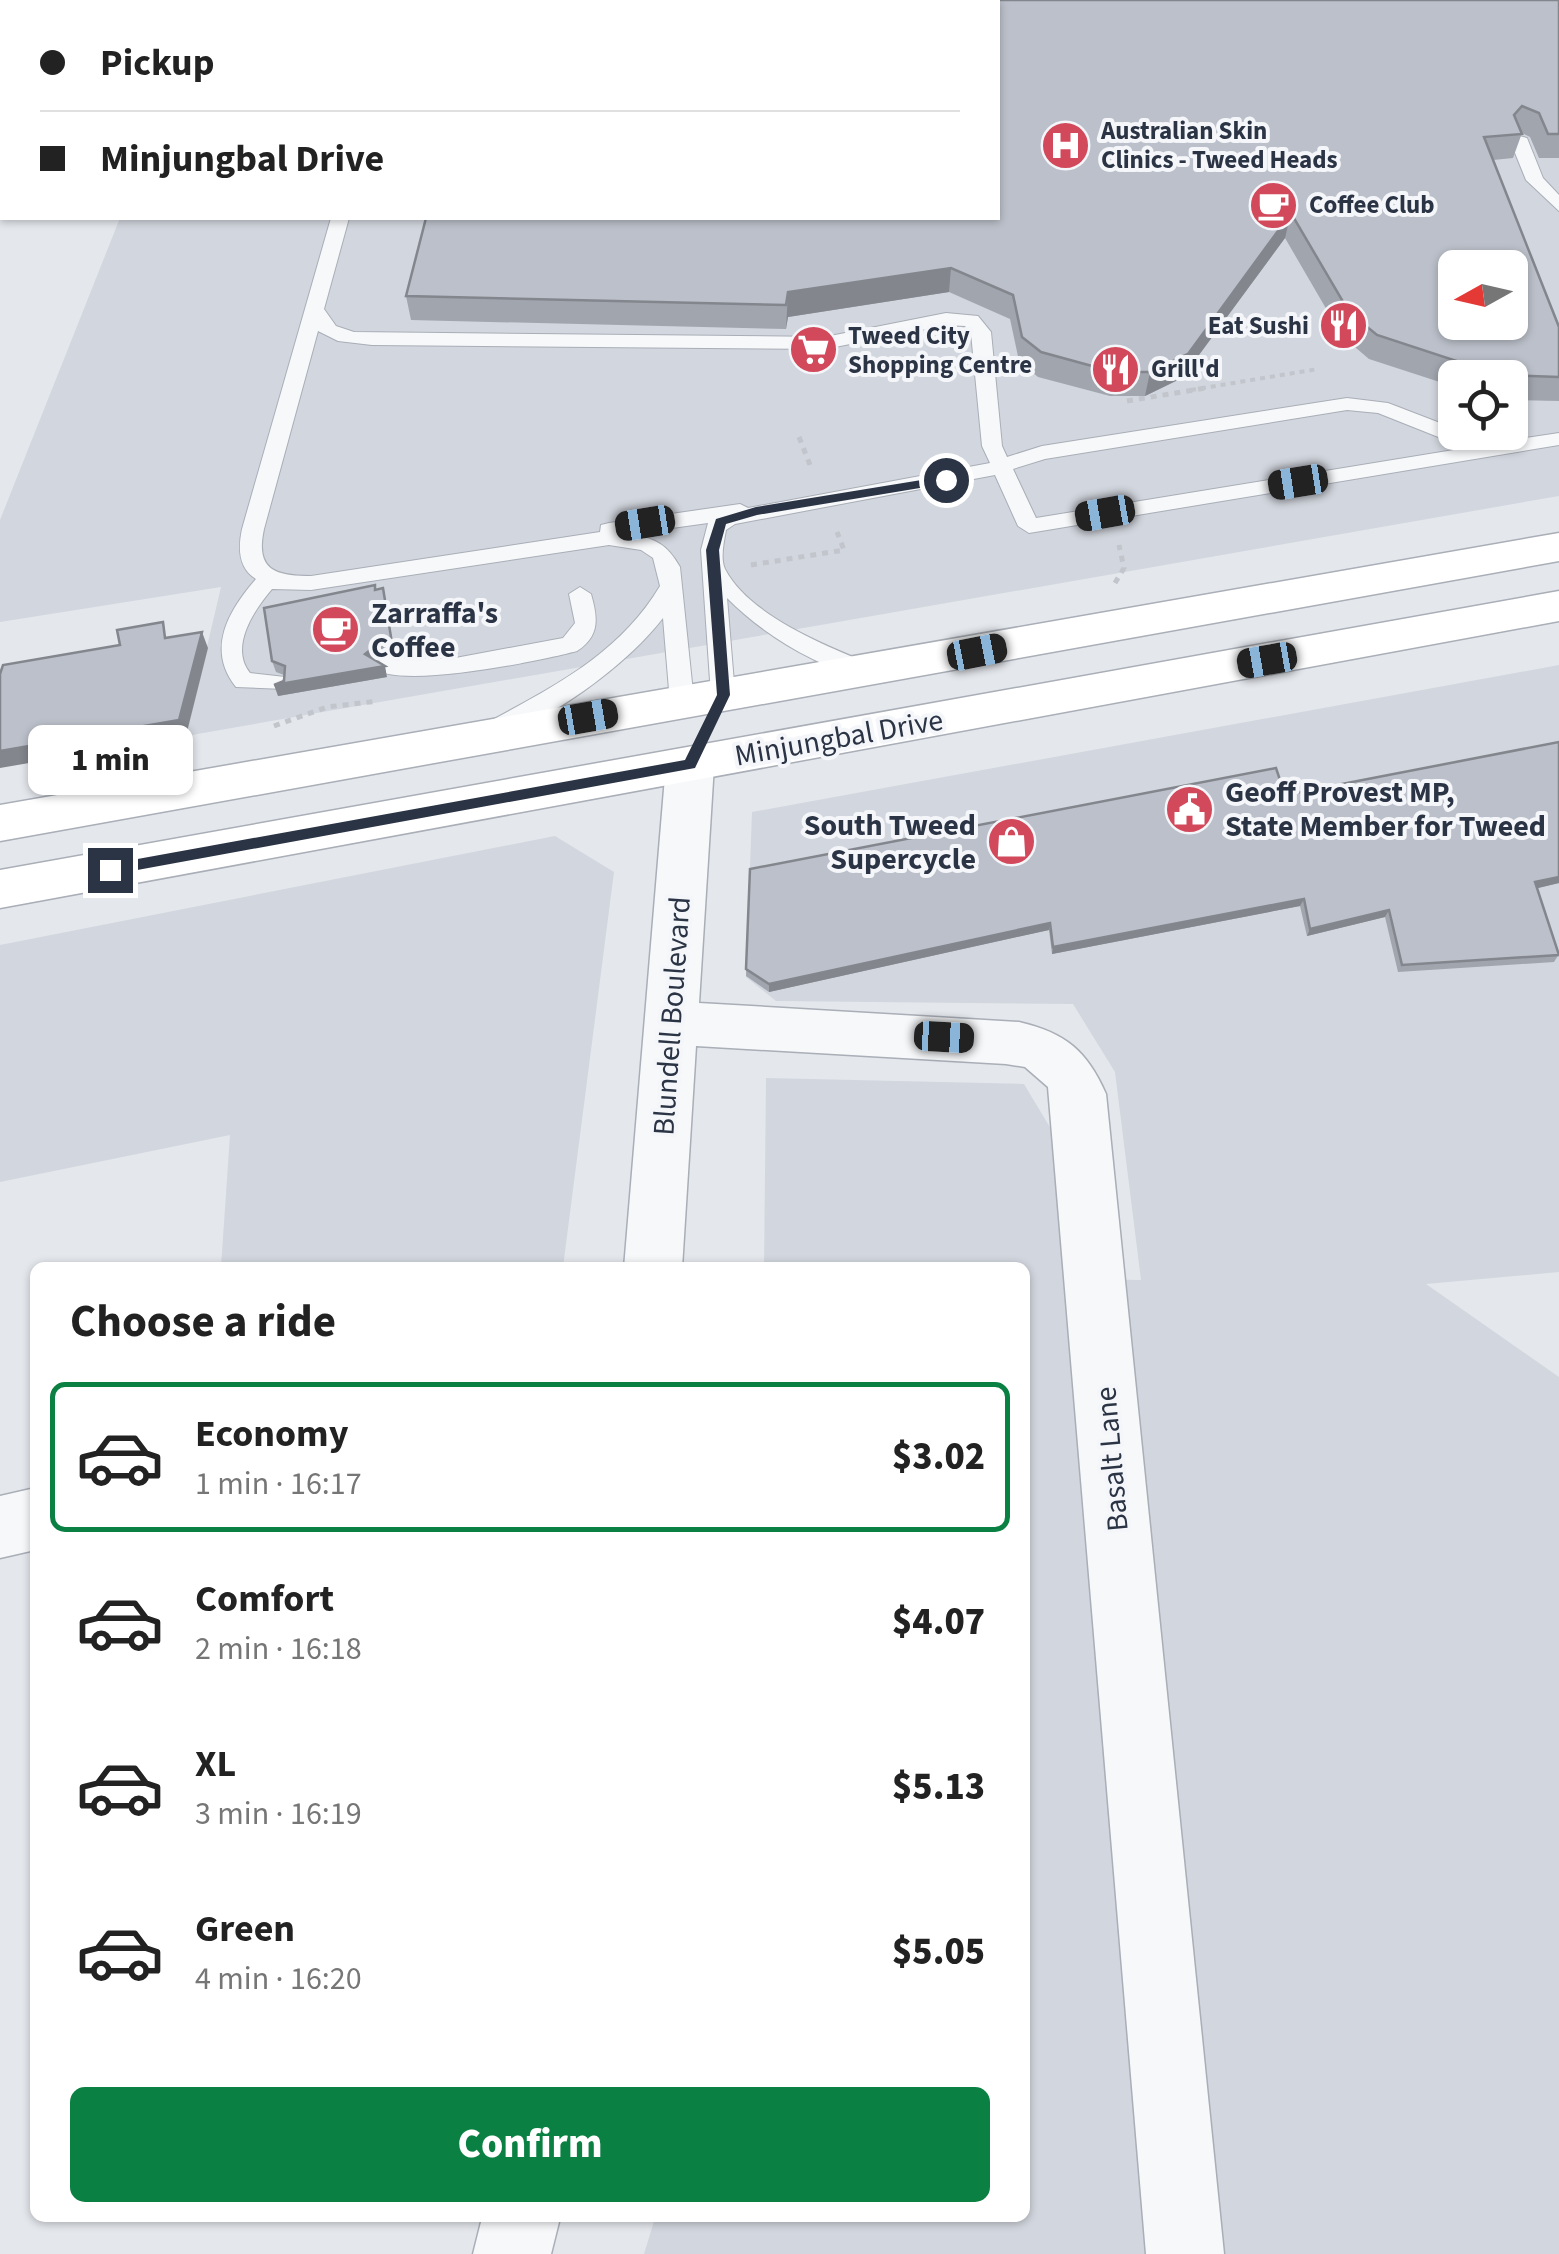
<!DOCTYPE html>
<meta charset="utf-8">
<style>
:root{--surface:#fff;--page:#f2f2f2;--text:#222;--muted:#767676;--line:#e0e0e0;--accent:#0b8043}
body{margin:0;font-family:"Source Sans 3",sans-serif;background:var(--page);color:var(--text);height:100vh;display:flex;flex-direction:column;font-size:38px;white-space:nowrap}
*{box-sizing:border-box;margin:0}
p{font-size:32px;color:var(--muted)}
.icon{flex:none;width:55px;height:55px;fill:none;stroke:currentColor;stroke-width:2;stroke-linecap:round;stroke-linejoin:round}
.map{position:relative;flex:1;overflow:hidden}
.sheet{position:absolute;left:30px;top:1262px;width:1000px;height:960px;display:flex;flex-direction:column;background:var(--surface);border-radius:15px;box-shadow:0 2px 8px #0004}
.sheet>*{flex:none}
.guide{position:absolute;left:0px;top:0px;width:1000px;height:220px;box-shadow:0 2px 8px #0004;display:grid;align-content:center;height:220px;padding:0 40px;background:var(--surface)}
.needle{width:65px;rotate:262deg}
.controls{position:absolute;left:1438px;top:250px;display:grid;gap:20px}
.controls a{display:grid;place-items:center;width:90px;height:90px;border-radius:15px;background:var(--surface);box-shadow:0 2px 8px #0004;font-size:50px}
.end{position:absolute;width:45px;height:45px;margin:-22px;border:12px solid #2b3445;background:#fff;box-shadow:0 0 0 5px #fff}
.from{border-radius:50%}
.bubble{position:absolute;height:70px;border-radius:15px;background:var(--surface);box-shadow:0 2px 8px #0004;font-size:32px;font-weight:800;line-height:70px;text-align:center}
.car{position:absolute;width:30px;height:60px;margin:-30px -15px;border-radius:12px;box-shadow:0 0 8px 2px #0007;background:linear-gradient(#222 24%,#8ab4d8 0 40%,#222 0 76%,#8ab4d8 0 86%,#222 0)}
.guide b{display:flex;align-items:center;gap:35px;height:95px;font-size:38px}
.guide b+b{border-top:2px solid var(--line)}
.guide i{width:25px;height:25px;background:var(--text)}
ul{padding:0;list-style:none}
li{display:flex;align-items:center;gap:30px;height:150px;margin:0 20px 15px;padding:0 20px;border:5px solid transparent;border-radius:15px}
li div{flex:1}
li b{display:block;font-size:38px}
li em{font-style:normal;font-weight:800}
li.on{border-color:var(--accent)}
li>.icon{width:90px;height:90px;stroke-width:1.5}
h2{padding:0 40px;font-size:45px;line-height:120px}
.button{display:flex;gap:20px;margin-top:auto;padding:20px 40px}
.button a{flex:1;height:115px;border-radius:15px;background:var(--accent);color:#fff;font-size:40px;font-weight:800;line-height:115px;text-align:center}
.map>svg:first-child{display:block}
.built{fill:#d2d6de;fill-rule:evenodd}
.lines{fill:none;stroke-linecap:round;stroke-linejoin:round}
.service-casing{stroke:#a9aeb7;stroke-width:2}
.minor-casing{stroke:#a9aeb7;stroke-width:3}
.secondary-casing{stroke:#a9aeb7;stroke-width:3}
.path-far1{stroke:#c2c5cb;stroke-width:4;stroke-dasharray:5 5;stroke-linecap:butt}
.path{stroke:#c2c5cb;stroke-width:5;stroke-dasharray:6 6;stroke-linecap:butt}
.service{fill:#f7f8fa;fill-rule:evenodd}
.minor{fill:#f7f8fa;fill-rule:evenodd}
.secondary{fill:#fff;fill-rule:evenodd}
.wall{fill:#a1a5ae}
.shaded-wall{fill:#83868d}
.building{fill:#bbc0ca;stroke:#83868d;stroke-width:2.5;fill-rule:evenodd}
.route{fill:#2b3445}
.labels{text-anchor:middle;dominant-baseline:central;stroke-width:8;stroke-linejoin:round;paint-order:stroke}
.far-poi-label{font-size:25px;font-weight:bold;fill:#2b3445;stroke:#f4f6f9;text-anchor:start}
.poi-label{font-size:30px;font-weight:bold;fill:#2b3445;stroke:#f4f6f9;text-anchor:start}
.street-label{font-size:30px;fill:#2b3445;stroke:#f4f6f9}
</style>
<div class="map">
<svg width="1559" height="2254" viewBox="0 0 1559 2254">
<rect width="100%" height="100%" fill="#e4e7ec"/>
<g class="built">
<path d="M28,0H1559V496L186,736L221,587L0,622V520L120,218H998V2ZM1455,268H1510V322H1455ZM1455,378H1510V432H1455Z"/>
<path d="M1559,665V1272L1426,1284L1559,1377V2254H644L655,2218H1025V1268L764,1267L766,1078L1024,1084L1051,1129L1073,1279L1141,1280L1115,1072L1073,1004L776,1001L746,977L752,812Z"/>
<path d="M555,836L614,872L563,1267H221L230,1135L0,1182V945Z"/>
</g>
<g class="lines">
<defs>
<g id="service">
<path d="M1512,134L1527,138L1543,178L1559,195V211L1526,180L1509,138Z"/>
<path d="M331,218H349L324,309L336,326L354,332L825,337L946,313L978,316L991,332L1002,446L1007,457L1042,446L1347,398L1388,403L1492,443L1559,433V445L1029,533L1018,526L995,475L735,524L726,530C724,542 720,558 725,569C749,616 830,648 876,666L879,672L868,680C815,665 766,637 727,598L735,695L723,703L711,695L701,550L708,523L629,534C655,538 667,544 680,567L694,702L690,708H674L670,702L663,618C626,666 549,722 491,739L483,737V725C551,688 619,655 660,586L653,558L641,550L609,545L311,590L272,589C254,610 229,647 250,673L285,677V689L236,687C206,650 228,611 256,579C238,568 238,548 242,529ZM946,325L965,326L971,333L982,446L990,463L748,508L740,504L609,523L601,525L600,532L311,576C275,576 255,570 264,529L318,331L338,341L372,345L825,349ZM1347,410L1378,413L1466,448L1036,518L1013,469L1045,459Z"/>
<path d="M580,587L591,594C598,618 600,636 577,651C544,660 392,692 372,666L383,658L450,659L563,638L575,623L569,594Z"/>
</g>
<g id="minor">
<path d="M690,748L707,753L714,765L699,1003L1019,1022C1066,1033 1087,1051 1106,1094L1224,2254H1146L1048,1087L1025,1067L1006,1064L696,1046L682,1268H624L666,765L673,753Z"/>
<path d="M35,1488V1550L0,1558V1496Z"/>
<path d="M482,2218H560L551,2254H473Z"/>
</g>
<g id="secondary">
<path d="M1559,533V561L0,841V805Z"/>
<path d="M1559,591V621L0,908V870Z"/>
</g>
</defs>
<use href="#service" class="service-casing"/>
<use href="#minor" class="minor-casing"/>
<use href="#secondary" class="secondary-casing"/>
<path class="path-far1" d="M1191,390L1318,369"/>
<g class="path">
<path d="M1127,401L1206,388"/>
<path d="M799,437L812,470"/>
<path d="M751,565L844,550L837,532"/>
<path d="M1115,583L1124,568L1119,545"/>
<path d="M274,726L327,707L378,701"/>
</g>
<use href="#service" class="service"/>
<use href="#minor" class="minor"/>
<use href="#secondary" class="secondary"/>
</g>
<g class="wall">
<path d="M1559,0V158H1539L1530,137L1522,133L1513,158L1493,160L1559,327V401L1510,400V378H1455V387L1369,359L1342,336L1285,238L1182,378L1145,396H1110L1038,377L1019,361L1010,319L949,292L788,317L786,329L411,320L406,296Z"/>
<path d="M375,590L386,600L394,654L381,655L375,660L387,677L278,696L284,675L276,672L272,661Z"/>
<path d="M1559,743V883L1537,888L1559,954L1554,962L1398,972L1385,917L1307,936L1300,906L1052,954L1049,930L769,992L746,976L750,869L1285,795Z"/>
</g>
<g class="shaded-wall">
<path d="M1291,213L1285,238L1182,378L1145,396L1150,372Z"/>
<path d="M951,268L949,292L788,317L786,329L788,292Z"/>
<path d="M202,632L208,648L186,736L0,768V751Z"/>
<path d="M378,644L381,655L368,665L365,654Z"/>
<path d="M385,666L387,677L278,696L274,685Z"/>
<path d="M1559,877V883L1530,890L1535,882Z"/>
<path d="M1304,899L1300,906L1052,954L1053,947Z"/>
<path d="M1389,910L1385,917L1307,936L1310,929Z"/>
<path d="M1050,923L1049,930L769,992V984Z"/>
</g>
<g class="building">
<path d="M479,0H1559V134H1548L1539,113L1522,106L1514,115L1522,134L1484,137L1559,327V377L1499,375L1377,335L1349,312L1291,213L1188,354L1150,372H1114L1041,352L1022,337L1013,295L951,268L788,292L786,305L406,296L426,218H998V2H479ZM1455,268H1510V322H1455Z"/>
<path d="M375,585V590L383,588L392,643L378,644L365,654L385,666L274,685L284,681L285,666L272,661L264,608Z"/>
<path d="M163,622L165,638L202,632L179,720L0,751V674L3,665L120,645L117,630Z"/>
<path d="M1559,742V877L1535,882L1559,955L1402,965L1389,910L1310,929L1304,899L1053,947L1050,923L769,984L746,969L750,869L1276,768L1285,795Z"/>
</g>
<path class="route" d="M946,476L950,483L757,515L726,524L719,550L730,695L695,768L110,875L103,870L110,864L685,760L717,695L706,550L716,519L756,507Z"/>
<defs>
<symbol id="hospital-disc" viewBox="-11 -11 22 22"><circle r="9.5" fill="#d1495b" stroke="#f4f6f9"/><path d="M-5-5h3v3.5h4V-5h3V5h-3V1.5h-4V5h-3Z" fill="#fff"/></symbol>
<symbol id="cafe-disc" viewBox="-11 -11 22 22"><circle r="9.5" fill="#d1495b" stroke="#f4f6f9"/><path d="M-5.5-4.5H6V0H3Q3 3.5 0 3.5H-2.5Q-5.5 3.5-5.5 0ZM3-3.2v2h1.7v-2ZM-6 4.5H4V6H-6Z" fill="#fff"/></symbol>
<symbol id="restaurant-disc" viewBox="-11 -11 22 22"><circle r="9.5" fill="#d1495b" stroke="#f4f6f9"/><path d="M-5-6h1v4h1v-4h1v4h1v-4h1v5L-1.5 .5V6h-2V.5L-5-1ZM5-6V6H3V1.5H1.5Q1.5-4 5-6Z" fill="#fff"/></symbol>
<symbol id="supermarket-disc" viewBox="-11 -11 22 22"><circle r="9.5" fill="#d1495b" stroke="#f4f6f9"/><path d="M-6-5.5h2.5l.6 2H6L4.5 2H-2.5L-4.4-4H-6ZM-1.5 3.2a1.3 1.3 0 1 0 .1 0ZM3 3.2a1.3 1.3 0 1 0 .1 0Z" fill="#fff"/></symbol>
<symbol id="civic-disc" viewBox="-11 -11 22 22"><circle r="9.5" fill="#d1495b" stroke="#f4f6f9"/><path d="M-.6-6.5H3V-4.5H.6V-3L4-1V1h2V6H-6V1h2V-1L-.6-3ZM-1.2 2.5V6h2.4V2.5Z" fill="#fff"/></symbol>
<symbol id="shop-disc" viewBox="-11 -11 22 22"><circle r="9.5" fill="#d1495b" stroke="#f4f6f9"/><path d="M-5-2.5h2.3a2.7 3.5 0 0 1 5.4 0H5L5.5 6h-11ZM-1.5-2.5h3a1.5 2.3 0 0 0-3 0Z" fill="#fff"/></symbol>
</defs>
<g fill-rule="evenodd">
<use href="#hospital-disc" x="1038" y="118" width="55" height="55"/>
<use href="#cafe-disc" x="1246" y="178" width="55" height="55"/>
<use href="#restaurant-disc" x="1316" y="298" width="55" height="55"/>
<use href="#supermarket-disc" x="786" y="322" width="55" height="55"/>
<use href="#restaurant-disc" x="1088" y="342" width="55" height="55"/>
<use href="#cafe-disc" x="308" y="602" width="55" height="55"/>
<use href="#civic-disc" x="1162" y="782" width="55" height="55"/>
<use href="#shop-disc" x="984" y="814" width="55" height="55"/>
</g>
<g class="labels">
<g class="far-poi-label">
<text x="1101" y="131">Australian Skin<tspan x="1101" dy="29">Clinics - Tweed Heads</tspan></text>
<text x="1309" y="205">Coffee Club</text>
<text x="1309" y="326" text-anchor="end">Eat Sushi</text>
<text x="848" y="336">Tweed City<tspan x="848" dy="29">Shopping Centre</tspan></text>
<text x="1151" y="369">Grill'd</text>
</g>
<g class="poi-label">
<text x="371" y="613">Zarraffa's<tspan x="371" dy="34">Coffee</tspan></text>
<text x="1225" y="792">Geoff Provest MP,<tspan x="1225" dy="34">State Member for Tweed</tspan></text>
<text x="976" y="825" text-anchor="end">South Tweed<tspan x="976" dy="34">Supercycle</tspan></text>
</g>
<g class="street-label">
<text transform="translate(839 738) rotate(-10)">Minjungbal Drive</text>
<text transform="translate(672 1016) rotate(-86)">Blundell Boulevard</text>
<text transform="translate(1112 1459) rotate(-95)">Basalt Lane</text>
</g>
</g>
</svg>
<div class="controls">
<a><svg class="needle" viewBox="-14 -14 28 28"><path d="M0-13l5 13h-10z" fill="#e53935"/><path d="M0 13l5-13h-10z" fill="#767676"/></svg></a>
<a><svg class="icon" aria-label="locate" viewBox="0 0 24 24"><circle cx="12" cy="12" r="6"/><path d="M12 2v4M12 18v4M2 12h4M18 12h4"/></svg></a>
</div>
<i class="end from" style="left:946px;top:480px"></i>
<i class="end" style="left:110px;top:870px"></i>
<div class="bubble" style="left:28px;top:725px;width:165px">1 min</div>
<i class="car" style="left:1298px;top:482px;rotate:261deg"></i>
<i class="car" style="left:1105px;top:513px;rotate:260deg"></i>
<i class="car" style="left:645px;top:523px;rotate:261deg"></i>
<i class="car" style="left:977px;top:652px;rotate:79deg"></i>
<i class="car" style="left:1267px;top:660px;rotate:260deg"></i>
<i class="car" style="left:588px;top:717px;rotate:80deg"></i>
<i class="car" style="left:944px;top:1037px;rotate:93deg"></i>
<div class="guide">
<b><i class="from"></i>Pickup</b>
<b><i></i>Minjungbal Drive</b>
</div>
<section class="sheet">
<h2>Choose a ride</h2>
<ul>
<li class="on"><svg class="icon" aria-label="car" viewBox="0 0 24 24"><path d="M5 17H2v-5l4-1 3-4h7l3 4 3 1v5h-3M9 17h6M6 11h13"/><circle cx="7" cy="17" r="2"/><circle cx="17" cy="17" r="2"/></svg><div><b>Economy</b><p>1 min · 16:17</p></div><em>$3.02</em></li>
<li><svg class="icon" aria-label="car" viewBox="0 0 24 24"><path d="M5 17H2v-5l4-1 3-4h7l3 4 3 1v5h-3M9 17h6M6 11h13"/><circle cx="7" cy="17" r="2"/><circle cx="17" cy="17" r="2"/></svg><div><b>Comfort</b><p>2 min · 16:18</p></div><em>$4.07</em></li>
<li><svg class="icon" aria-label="car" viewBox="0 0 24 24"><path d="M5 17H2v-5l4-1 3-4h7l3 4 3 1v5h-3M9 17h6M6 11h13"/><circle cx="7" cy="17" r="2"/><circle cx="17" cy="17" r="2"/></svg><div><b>XL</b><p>3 min · 16:19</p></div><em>$5.13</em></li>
<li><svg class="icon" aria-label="car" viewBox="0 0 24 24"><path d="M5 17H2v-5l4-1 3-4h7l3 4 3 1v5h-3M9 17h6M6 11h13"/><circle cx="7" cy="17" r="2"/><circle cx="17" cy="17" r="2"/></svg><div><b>Green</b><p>4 min · 16:20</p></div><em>$5.05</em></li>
</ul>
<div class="button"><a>Confirm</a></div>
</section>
</div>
